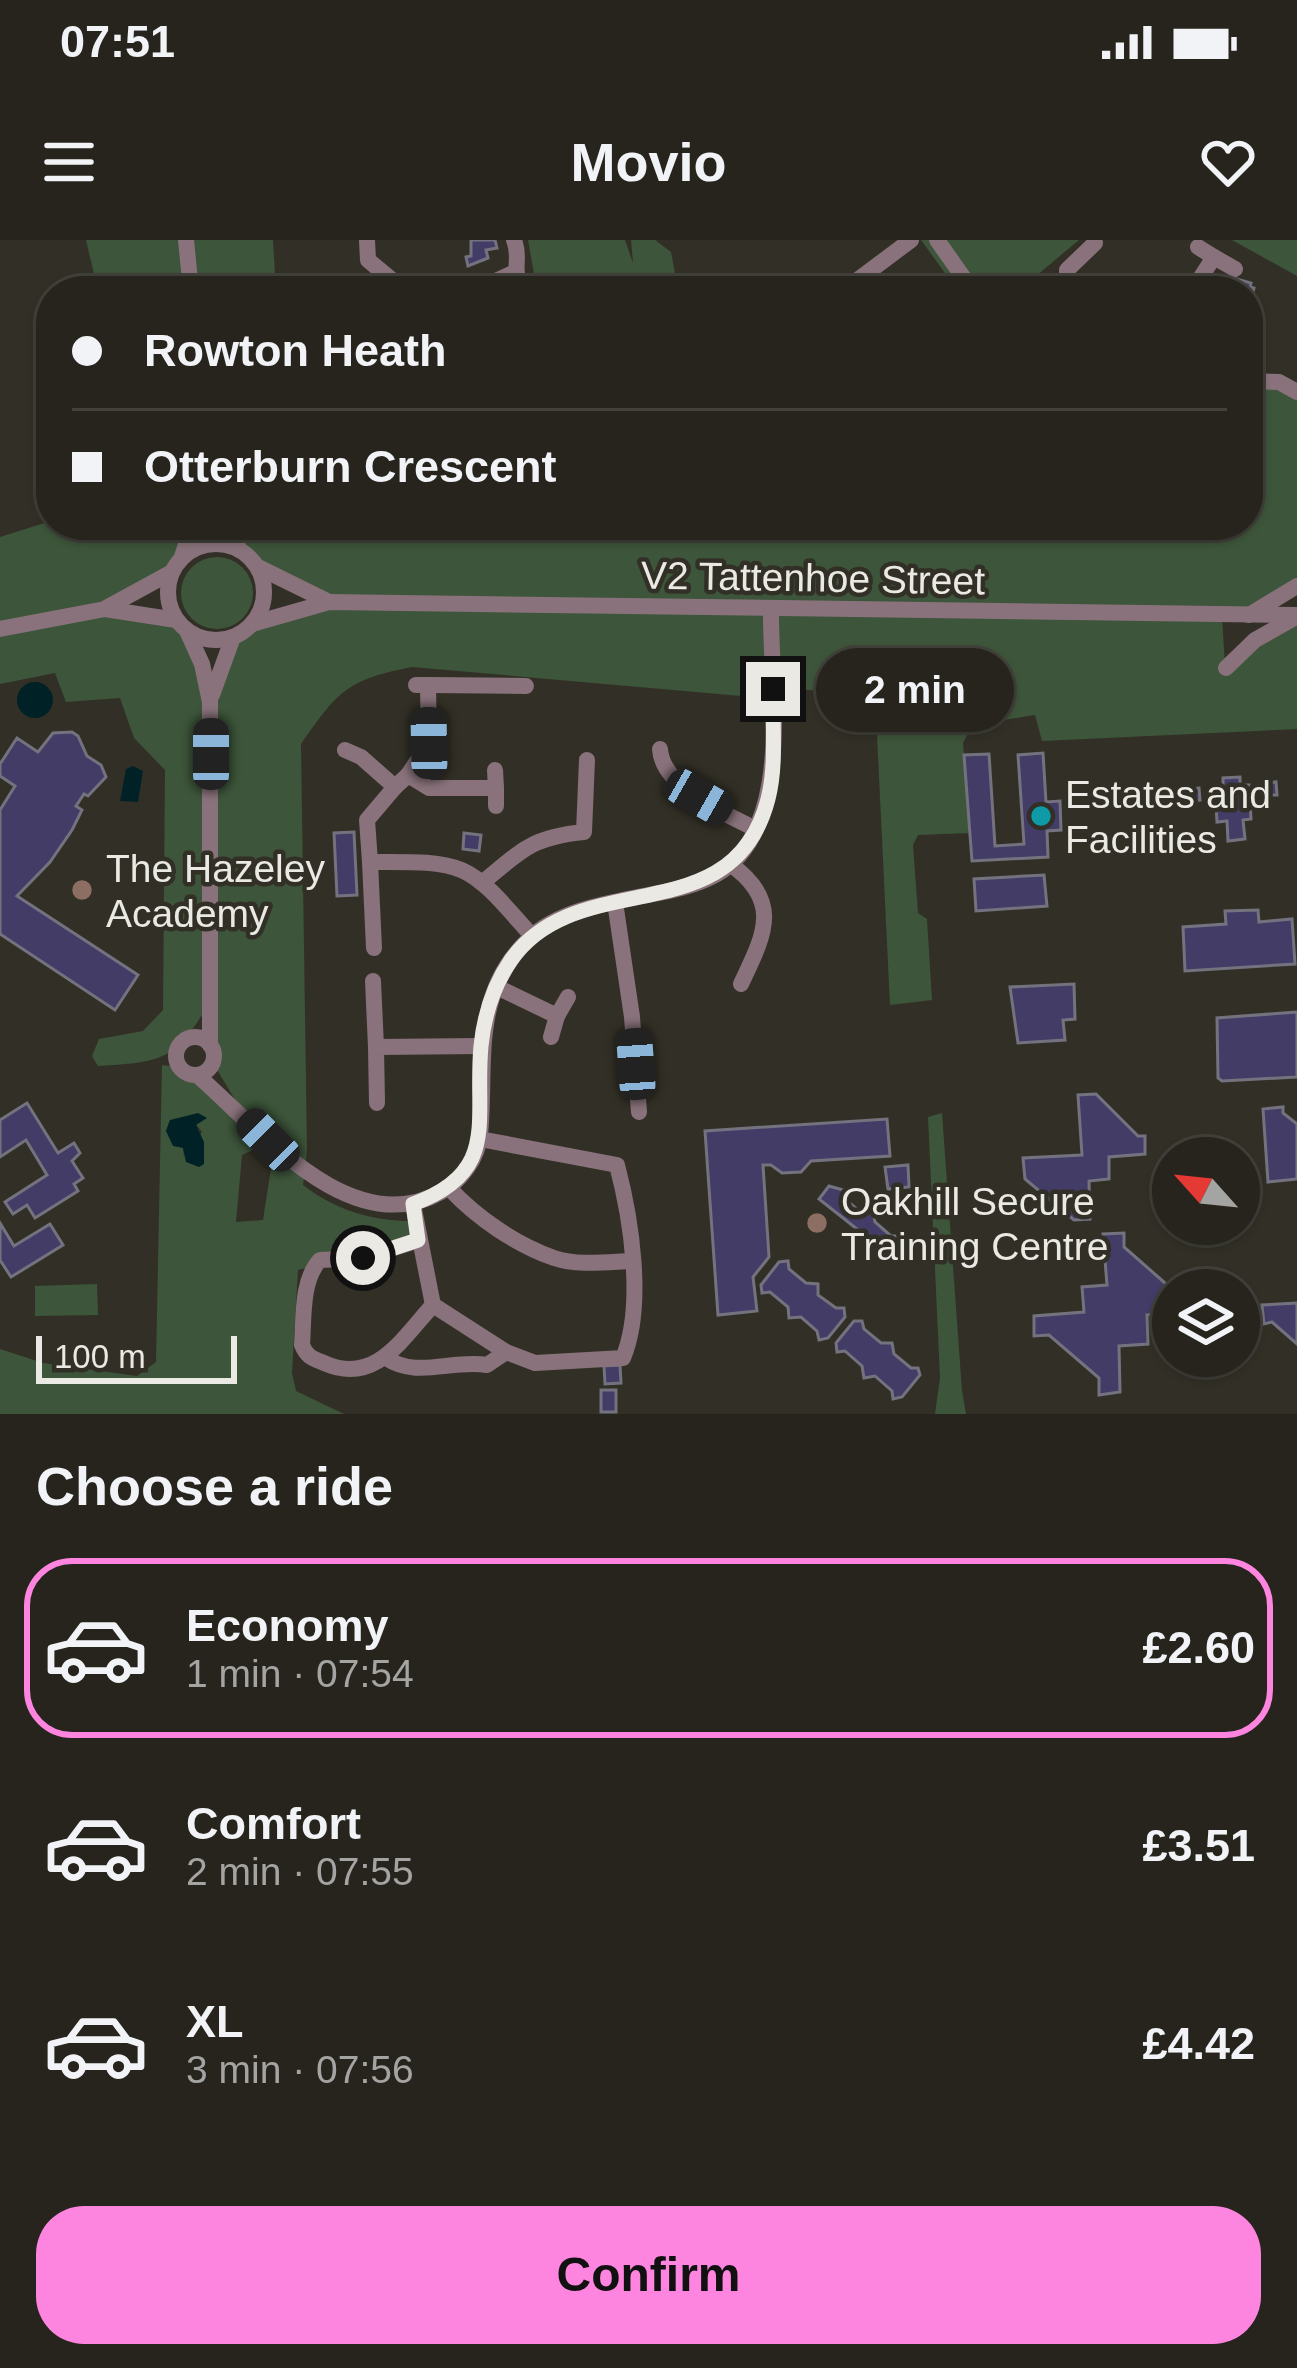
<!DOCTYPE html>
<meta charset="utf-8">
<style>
:root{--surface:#26241c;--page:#323029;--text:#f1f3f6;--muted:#a4a4a3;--line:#42413b;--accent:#fe85df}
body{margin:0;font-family:Helvetica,sans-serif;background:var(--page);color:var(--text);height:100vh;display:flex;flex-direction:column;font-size:45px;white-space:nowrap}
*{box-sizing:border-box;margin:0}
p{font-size:39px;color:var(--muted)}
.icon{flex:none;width:66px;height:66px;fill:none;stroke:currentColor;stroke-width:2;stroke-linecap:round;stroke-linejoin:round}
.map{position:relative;height:1174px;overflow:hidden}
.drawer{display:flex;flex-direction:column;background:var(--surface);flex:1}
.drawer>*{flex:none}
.hud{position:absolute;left:36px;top:36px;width:1227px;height:264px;border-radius:48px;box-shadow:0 3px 9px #0004,0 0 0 3px var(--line);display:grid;align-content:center;height:264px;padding:0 36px;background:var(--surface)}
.needle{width:78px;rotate:297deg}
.buttons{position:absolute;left:1152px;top:897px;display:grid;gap:24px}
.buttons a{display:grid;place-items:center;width:108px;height:108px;border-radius:50%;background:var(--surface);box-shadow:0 3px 9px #0004,0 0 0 3px var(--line);font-size:60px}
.scale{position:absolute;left:36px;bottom:30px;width:201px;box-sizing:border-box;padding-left:12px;border:6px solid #eae9e3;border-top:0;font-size:33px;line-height:42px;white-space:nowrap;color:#eae9e3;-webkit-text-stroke:9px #323026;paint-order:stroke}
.end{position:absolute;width:54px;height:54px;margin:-27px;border:15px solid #eae9e3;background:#111;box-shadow:0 0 0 6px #111}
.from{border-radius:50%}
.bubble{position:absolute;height:84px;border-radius:42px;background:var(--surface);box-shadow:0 3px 9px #0004,0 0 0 3px var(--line);font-size:39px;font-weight:700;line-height:84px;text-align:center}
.car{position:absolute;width:36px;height:72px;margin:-36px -18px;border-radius:15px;box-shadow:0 0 9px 3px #0007;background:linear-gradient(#222 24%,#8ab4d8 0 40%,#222 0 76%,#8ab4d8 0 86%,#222 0)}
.hud b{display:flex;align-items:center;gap:42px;height:114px;font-size:45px}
.hud b+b{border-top:3px solid var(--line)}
.hud i{width:30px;height:30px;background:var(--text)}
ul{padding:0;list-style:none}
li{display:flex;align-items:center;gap:36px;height:180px;margin:0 24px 18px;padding:0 12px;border:6px solid transparent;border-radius:48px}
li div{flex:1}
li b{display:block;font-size:45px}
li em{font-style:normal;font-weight:700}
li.selected{border-color:var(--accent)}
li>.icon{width:108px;height:108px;stroke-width:1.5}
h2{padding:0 36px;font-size:54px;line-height:144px}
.button{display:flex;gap:24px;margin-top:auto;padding:24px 36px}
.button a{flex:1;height:138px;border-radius:48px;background:var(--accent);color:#111;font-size:48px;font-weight:700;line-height:138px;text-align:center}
.status{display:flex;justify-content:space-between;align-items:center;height:84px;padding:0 60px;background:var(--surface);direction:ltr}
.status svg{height:33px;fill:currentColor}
header{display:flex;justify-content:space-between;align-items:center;height:156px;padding:0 36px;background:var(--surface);font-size:54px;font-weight:700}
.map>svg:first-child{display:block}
.green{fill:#3d553a;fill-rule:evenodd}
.water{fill:#002227}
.building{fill:#423c66;stroke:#73727e;stroke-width:3}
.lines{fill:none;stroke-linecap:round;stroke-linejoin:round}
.minor{stroke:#89727b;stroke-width:16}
.route{stroke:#eae9e3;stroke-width:15}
.culture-dot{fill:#0f9aa8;stroke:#323026;stroke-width:4.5}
.education-dot{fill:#8d6e63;stroke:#323026;stroke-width:4.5}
.labels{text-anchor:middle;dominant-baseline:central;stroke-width:9;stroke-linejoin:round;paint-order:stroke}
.street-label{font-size:39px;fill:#eae9e3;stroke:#323026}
.poi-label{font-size:39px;fill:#eae9e3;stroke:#323026;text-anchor:start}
</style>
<div class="status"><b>07:51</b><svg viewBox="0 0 49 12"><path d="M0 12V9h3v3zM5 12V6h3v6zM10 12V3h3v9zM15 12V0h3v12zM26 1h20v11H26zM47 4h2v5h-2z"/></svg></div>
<header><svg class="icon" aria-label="menu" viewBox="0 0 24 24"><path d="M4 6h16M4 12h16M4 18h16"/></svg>Movio<svg class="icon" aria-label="heart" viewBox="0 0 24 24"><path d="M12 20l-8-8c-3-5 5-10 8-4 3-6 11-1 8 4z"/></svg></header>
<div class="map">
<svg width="1297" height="1174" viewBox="0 0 1297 1174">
<rect width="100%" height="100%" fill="#323026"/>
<g class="green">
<path d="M86,0H273L276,51H98Z"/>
<path d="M528,0H625L633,23L631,0H655L671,12L676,39L671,51H648L642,46V51H537Z"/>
<path d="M921,0H1079L1018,51H958Z"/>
<path d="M1232,0H1297V36Z"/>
<path d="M1248,141L1297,152V346L1222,377L1225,426L1297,377V489L1042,501L1035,475L972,485L963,503L970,593L918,595L913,605L918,673L927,679L932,760L890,765L875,453L766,448L765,458L412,427C347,440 339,450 301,504L307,911L303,945C335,970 374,982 416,981L419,1000L298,1030L292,1133L296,1151L344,1174H0V1109L43,1123L137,1136L156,1122L162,825L179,827L243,873L213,823L208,765C175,821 162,822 98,826L92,816L99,799L143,791L163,770L165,530L134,498L120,458L66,462L55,433L0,444V297L51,281V285H192L175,314L172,332L107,374L176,380L187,391L210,458L233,397L252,384L327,361L257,327L224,285H1248ZM170,880L196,884L202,892L184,916L183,908L166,891ZM257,908L272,922L263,980L236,982L242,915Z"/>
<circle cx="217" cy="353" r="36"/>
<path d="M942,873L962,1151L966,1174H935L940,1138L928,877Z"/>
<path d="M97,1044L98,1075L35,1076V1046Z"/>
</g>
<g class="water">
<circle cx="35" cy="460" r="18"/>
<path d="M133,526L143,531L138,562L120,561L126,529Z"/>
<path d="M198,873L207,878L196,885L204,902V924L199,927L186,922L183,908L173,906L166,891L170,880Z"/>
</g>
<g class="building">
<path d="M471,0H495L497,8L486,10L488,18L468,26L466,17L471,16Z"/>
<path d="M1229,37L1251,43L1250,47L1254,48L1250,65L1248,51H1210Z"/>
<path d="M72,492L78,496L87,516L101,525L106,537L88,556L84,554L76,566L82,570L72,590L50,622L17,656L138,735L115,770L0,694V570L15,546L0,536V524L17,498L38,512L53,493Z"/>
<path d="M1043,513L1046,562L1060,561L1061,590L1047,591L1048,617L972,621L964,515L989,514L995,606L1024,604L1018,515Z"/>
<path d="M1240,537V545H1249L1251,579L1243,580L1245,599L1228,601L1227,581L1217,582L1215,548L1223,547V538Z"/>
<path d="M1276,542L1277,555H1265V543Z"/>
<path d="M1199,548L1200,560L1187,561V549Z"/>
<path d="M354,592L357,655L337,656L334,593Z"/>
<path d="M464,593L481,595L479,611L463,609Z"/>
<path d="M1044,635L1047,666L976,671L974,639Z"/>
<path d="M1258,670L1259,682L1292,679L1295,724L1185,731L1183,687L1226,684L1225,671Z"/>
<path d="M1074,744L1075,779L1063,780L1065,800L1018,803L1010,747Z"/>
<path d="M1297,772V837L1222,841L1218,838L1217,778Z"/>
<path d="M1096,854L1138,896H1145V914L1109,917V939L1089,941L1090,979L1074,980L1025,939L1023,918L1082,915L1078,855Z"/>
<path d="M27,863L58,913L74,903L80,913L72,921L83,938L74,944L78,951L35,978L27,965L13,974L5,962L47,935L26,900L0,917V880Z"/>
<path d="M1283,867V873L1297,884V939L1268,942L1263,869Z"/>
<path d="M887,879L890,916L811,921L801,932L782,933L771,925H763L769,1017L753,1037L757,1071L718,1075L705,891Z"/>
<path d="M908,925L909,947L888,949L885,927Z"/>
<path d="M829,946L843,950L844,958L860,972L873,971L875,982L891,996H899L900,1003L891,1016L819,959Z"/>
<path d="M0,983L14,1006L50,984L63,1005L11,1037L0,1020Z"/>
<path d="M1124,993V1007L1173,1050V1073L1147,1075L1148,1104L1119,1106L1120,1152L1099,1155V1138L1049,1095L1034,1096V1076L1084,1072L1082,1047L1107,1045L1103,994Z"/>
<path d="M788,1021L789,1029L806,1043L818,1044V1055L836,1068H844L845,1077L828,1098L819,1100L817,1091L801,1077L789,1078L788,1067L770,1052L762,1053L761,1045L779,1022Z"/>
<path d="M1297,1063V1104L1272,1082L1264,1084L1262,1065Z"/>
<path d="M854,1081H862L864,1089L881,1103H892L894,1114L911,1128H918L920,1135L902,1157L893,1159L892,1151L875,1136L864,1138L862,1126L845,1111L837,1112L836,1103Z"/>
<path d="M620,1125L621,1143L605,1144L604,1126Z"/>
<rect x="601" y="1150" width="15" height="22"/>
</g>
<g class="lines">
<g class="minor">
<path d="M186,0L191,51"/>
<path d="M367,0L368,20L405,51"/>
<path d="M514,0C522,21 510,26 523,51"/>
<path d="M937,0L973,51"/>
<path d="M1214,17L1235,29"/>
<path d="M706,50L707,51"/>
<path d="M474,51L513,33"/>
<path d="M843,51L911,0"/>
<path d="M1076,51L1067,40V30L1095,3"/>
<path d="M1192,51L1214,17L1198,7"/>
<path d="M1248,141L1279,142L1297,152"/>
<path d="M224,285L240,310"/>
<circle cx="216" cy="352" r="48"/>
<path d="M182,317L192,285"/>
<path d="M258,327L329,362"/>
<path d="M106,368L172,332"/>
<path d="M1249,375L1297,346"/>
<path d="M252,384L329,362L1297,375"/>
<path d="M0,389L105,369L176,380"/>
<path d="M187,391L202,424L210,462V805"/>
<path d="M1226,428L1255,400L1296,377"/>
<path d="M428,445L526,446"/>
<path d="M212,455L233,397"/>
<path d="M660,509C662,547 725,574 756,589"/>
<path d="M345,510L361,517L395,547L367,580L370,622"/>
<path d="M408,535L429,503L428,445H416"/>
<path d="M395,547L408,535L429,548H496L495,530"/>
<path d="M496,548V566"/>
<path d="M730,624C784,662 763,697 741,744"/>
<path d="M483,642C522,610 532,597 584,592L587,520"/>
<path d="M615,662L632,777L639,872"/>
<path d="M374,708L370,622C468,621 467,622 532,696"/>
<path d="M373,741L376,807"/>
<path d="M497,747L557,776L568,757"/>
<path d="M551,797L557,776"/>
<circle cx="195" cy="816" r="19"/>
<path d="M197,835C257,887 351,1003 441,952C461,941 478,918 480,895C487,823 470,754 530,698C560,670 608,663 648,655C670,651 696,646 717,634C795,589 770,446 771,370"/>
<path d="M377,863L376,807L481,806"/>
<path d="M449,948C477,978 515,1004 554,1018C578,1026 607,1022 632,1021"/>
<path d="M413,964L433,1065L506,1112L535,1123L623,1118C645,1066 631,978 617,925L480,899"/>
<path d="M419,1000L363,1018L320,1020C301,1040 304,1079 302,1105C307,1117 312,1118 324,1123C375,1146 402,1099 433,1065"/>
<path d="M386,1118C417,1139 452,1119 487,1125L506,1112"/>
</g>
</g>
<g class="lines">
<path class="route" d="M363,1018L418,1000L413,964C501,932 474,880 481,806C484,776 494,745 511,720C579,624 733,695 768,559C777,524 772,485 773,449"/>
</g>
<circle class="culture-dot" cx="1041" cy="576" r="12"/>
<g class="education-dot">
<circle cx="82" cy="650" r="12"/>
<circle cx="817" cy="983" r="12"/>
</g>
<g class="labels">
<g class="street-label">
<text transform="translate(813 338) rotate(1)">V2 Tattenhoe Street</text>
</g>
<g class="poi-label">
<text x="1065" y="554">Estates and<tspan x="1065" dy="45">Facilities</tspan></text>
<text x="106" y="628">The Hazeley<tspan x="106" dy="45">Academy</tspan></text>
<text x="841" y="961">Oakhill Secure<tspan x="841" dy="45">Training Centre</tspan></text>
</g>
</g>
</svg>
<div class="buttons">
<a><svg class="needle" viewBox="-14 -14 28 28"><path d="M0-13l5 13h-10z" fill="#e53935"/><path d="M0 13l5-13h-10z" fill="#a4a4a3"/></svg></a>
<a><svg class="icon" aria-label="layers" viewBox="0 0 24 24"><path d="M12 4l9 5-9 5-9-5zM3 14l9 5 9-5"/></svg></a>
</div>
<div class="scale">100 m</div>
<i class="end from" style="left:363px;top:1018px"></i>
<i class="end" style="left:773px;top:449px"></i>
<div class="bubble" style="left:816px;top:408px;width:198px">2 min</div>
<i class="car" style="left:429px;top:503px;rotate:359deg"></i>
<i class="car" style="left:211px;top:514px;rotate:0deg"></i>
<i class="car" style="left:699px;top:557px;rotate:120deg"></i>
<i class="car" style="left:636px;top:824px;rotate:356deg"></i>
<i class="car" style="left:268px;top:900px;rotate:315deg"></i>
<div class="hud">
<b><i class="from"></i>Rowton Heath</b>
<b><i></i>Otterburn Crescent</b>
</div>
</div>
<section class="drawer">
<h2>Choose a ride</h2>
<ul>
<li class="selected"><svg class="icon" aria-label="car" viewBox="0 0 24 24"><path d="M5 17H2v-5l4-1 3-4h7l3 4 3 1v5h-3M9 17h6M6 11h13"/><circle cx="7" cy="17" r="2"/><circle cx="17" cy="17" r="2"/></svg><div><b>Economy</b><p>1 min · 07:54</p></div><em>£2.60</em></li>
<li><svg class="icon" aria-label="car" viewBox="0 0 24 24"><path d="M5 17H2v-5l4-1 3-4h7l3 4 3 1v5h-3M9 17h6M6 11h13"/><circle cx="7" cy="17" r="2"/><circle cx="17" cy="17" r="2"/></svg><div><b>Comfort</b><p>2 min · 07:55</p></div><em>£3.51</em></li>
<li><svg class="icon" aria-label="car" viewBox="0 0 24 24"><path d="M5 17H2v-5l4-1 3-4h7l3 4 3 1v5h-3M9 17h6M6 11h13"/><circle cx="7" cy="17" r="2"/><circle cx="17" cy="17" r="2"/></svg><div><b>XL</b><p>3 min · 07:56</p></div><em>£4.42</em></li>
</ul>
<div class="button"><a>Confirm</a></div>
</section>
